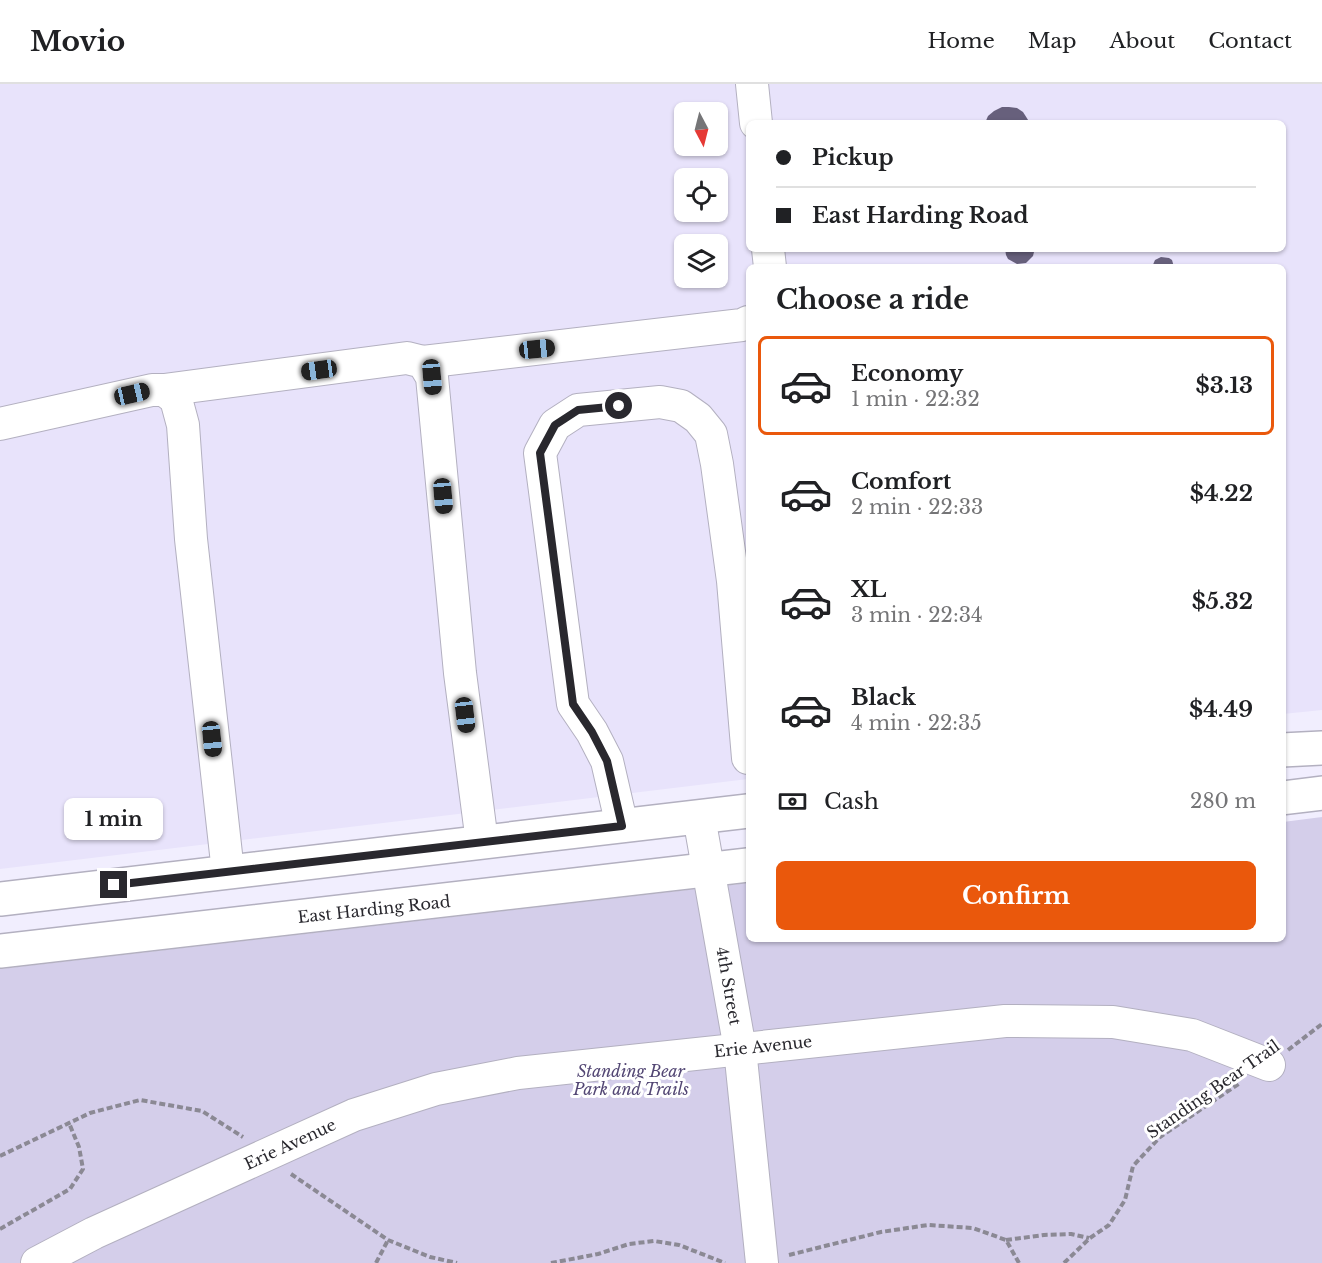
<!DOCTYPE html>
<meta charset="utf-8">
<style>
:root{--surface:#fff;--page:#f6f6f6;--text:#202124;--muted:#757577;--line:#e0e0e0;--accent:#ea580c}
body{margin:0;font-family:"Libre Baskerville",serif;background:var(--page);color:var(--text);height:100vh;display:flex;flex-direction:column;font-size:22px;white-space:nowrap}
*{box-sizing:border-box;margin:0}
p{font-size:20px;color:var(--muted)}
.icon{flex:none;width:33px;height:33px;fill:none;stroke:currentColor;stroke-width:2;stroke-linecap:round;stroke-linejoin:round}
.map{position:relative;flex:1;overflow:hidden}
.side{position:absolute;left:746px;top:180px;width:540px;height:678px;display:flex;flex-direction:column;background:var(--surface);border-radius:9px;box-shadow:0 2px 4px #0004}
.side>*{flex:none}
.top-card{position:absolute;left:746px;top:36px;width:540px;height:132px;border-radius:9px;box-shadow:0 2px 4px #0004;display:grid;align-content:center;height:132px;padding:0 30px;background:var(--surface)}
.needle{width:39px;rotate:173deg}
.controls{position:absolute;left:674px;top:18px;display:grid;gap:12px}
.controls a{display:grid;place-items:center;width:54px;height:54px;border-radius:9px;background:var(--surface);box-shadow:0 2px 4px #0004;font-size:30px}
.end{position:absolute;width:27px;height:27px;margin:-14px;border:8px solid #29282e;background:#fff;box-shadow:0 0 0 3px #fff}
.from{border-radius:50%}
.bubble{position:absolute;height:42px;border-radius:9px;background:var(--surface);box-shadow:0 2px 4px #0004;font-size:20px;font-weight:700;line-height:42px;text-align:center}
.car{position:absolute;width:18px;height:36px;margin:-18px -9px;border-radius:8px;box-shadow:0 0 4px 2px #0007;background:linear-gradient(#222 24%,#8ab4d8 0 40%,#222 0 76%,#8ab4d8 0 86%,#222 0)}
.top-card b{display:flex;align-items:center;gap:21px;height:57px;font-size:22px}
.top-card b+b{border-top:2px solid var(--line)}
.top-card i{width:15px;height:15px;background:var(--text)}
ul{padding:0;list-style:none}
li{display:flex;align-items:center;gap:18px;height:99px;margin:0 12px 9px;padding:0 18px;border:3px solid transparent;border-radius:9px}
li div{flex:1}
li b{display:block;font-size:22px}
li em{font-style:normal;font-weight:700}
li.active{border-color:var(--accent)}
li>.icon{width:54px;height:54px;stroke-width:1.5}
h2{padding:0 30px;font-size:27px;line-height:72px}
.pay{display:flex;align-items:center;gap:15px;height:66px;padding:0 30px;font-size:22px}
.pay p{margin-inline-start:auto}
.button{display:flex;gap:12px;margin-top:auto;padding:12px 30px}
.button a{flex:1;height:69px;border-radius:9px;background:var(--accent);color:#fff;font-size:24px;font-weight:700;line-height:69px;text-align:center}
header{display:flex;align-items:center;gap:36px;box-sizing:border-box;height:84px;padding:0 30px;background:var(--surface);border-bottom:2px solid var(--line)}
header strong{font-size:28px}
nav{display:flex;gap:33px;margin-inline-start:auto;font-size:21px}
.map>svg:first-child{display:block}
.built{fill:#e8e3fb;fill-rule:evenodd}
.green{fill:#d4ceea}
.building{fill:#67607c}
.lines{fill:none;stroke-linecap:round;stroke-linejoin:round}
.minor-casing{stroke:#b3b0c0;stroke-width:34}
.major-casing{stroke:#b3b0c0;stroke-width:36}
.path{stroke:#8b8994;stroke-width:4;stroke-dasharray:6 3;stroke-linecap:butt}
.minor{stroke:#fff;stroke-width:32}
.major{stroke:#fff;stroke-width:33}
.route{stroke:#29282e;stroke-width:8}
.labels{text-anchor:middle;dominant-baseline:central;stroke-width:6;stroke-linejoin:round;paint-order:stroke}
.street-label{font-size:16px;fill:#29282e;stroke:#fff}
.park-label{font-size:16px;font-style:italic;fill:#534774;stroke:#fff}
</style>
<header>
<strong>Movio</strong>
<nav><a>Home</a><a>Map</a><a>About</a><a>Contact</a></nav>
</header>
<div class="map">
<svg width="1322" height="1179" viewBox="0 0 1322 1179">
<rect width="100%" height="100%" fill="#f1eefe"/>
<path class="built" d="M0,0H1322V626L1283,630L1282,183H748V695L0,785ZM684,28H717V62H684ZM748,39H1282V165H748ZM684,94H717V128H684ZM684,160H717V194H684Z"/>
<path class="green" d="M1322,733V1179H0V885L748,799V855H1282L1283,738Z"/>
<g class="building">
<path d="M1002,23H1009L1017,24L1023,28L1030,39H985L988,32L994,27Z"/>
<path d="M1005,165H1033L1034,168L1033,172L1026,179L1017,180L1008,175L1006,171Z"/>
<path d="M1161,173L1169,174L1172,176L1174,183H1152L1155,176Z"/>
</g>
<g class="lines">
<defs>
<g id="minor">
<path d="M752,0L756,39"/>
<path d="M768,165L770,183"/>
<path d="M423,278L742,241L748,238"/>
<path d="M164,306L407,274L423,278L432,293L460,589L482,758"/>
<path d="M0,340L152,306H164L176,315L183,341L191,455L228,788"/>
<path d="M699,733L740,965L762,1179"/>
<path d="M622,742L607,677L592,648L573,620L540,369L555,341L578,326L660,318L681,322L698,334L711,350L717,380L733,497L748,674"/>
<path d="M37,1179L94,1149L354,1031L436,1005L518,989L1005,937L1113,938L1192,951L1269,981"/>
</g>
<g id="major">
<path d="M1282,666L1322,664"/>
<path d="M1282,714L1322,709"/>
<path d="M0,815L748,727"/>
<path d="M0,867L748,781"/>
</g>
</defs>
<use href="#minor" class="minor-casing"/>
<use href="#major" class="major-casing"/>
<g class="path">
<path d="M1288,966L1322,940"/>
<path d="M0,1072L90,1029L140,1016L202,1027L243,1053"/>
<path d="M291,1090L388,1156L430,1173L457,1179"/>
<path d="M0,1145L70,1105L83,1085L79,1063L69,1039"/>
<path d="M1006,1156L1044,1151L1071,1150L1089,1154"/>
<path d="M789,1171L881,1148L928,1141L973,1144L1006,1156L1019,1179"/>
<path d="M376,1179L388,1156"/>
<path d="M551,1179L598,1170L629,1160L654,1157L679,1161L725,1179"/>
<path d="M1064,1179L1090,1154L1109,1141L1125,1116L1133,1082L1160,1053L1240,999"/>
</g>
<use href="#minor" class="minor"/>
<use href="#major" class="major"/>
</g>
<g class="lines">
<path class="route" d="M114,801L622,742L607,677L592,648L573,620L540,369L555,341L578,326L619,322"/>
</g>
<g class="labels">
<g class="street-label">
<text transform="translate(374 825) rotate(-6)">East Harding Road</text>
<text transform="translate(729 902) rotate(80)">4th Street</text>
<text transform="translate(763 962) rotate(-6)">Erie Avenue</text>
<text transform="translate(1213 1005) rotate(-35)">Standing Bear Trail</text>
<text transform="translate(290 1060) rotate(-25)">Erie Avenue</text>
</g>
<g class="park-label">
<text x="631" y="987">Standing Bear<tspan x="631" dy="18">Park and Trails</tspan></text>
</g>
</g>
</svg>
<div class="controls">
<a><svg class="needle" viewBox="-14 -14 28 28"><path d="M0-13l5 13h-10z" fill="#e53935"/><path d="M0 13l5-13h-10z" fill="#757577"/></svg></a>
<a><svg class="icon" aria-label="locate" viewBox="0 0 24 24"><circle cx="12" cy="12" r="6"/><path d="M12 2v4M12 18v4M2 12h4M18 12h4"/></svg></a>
<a><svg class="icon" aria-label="layers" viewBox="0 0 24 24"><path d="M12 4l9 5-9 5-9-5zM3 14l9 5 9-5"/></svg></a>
</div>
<i class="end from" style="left:619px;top:322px"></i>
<i class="end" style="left:114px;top:801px"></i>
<div class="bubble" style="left:64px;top:714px;width:99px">1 min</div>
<i class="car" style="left:537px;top:265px;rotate:84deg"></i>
<i class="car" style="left:319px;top:286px;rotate:262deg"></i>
<i class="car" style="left:432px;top:293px;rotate:175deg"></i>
<i class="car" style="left:132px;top:310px;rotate:77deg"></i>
<i class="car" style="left:443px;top:412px;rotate:175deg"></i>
<i class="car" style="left:465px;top:631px;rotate:173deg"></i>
<i class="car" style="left:212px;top:655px;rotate:174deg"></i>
<div class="top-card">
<b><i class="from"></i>Pickup</b>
<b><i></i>East Harding Road</b>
</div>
<section class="side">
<h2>Choose a ride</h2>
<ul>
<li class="active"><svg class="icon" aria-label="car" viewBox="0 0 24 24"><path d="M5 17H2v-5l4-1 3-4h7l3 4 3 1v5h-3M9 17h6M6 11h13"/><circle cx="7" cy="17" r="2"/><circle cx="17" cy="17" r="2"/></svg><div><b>Economy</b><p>1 min · 22:32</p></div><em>$3.13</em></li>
<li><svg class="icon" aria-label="car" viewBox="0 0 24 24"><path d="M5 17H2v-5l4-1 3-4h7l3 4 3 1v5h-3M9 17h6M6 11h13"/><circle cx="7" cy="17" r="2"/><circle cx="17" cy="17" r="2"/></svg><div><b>Comfort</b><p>2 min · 22:33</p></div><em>$4.22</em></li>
<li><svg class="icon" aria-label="car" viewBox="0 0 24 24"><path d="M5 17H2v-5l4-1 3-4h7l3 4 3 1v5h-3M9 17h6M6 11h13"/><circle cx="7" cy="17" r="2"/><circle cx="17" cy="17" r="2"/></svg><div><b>XL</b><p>3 min · 22:34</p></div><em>$5.32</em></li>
<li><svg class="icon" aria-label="car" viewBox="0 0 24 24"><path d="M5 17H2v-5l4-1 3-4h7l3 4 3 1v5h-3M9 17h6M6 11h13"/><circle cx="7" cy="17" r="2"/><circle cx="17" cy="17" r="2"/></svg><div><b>Black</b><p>4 min · 22:35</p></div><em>$4.49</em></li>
</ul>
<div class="pay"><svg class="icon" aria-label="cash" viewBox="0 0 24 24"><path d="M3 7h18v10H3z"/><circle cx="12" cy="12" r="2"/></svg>Cash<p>280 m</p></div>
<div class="button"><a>Confirm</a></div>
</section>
</div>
